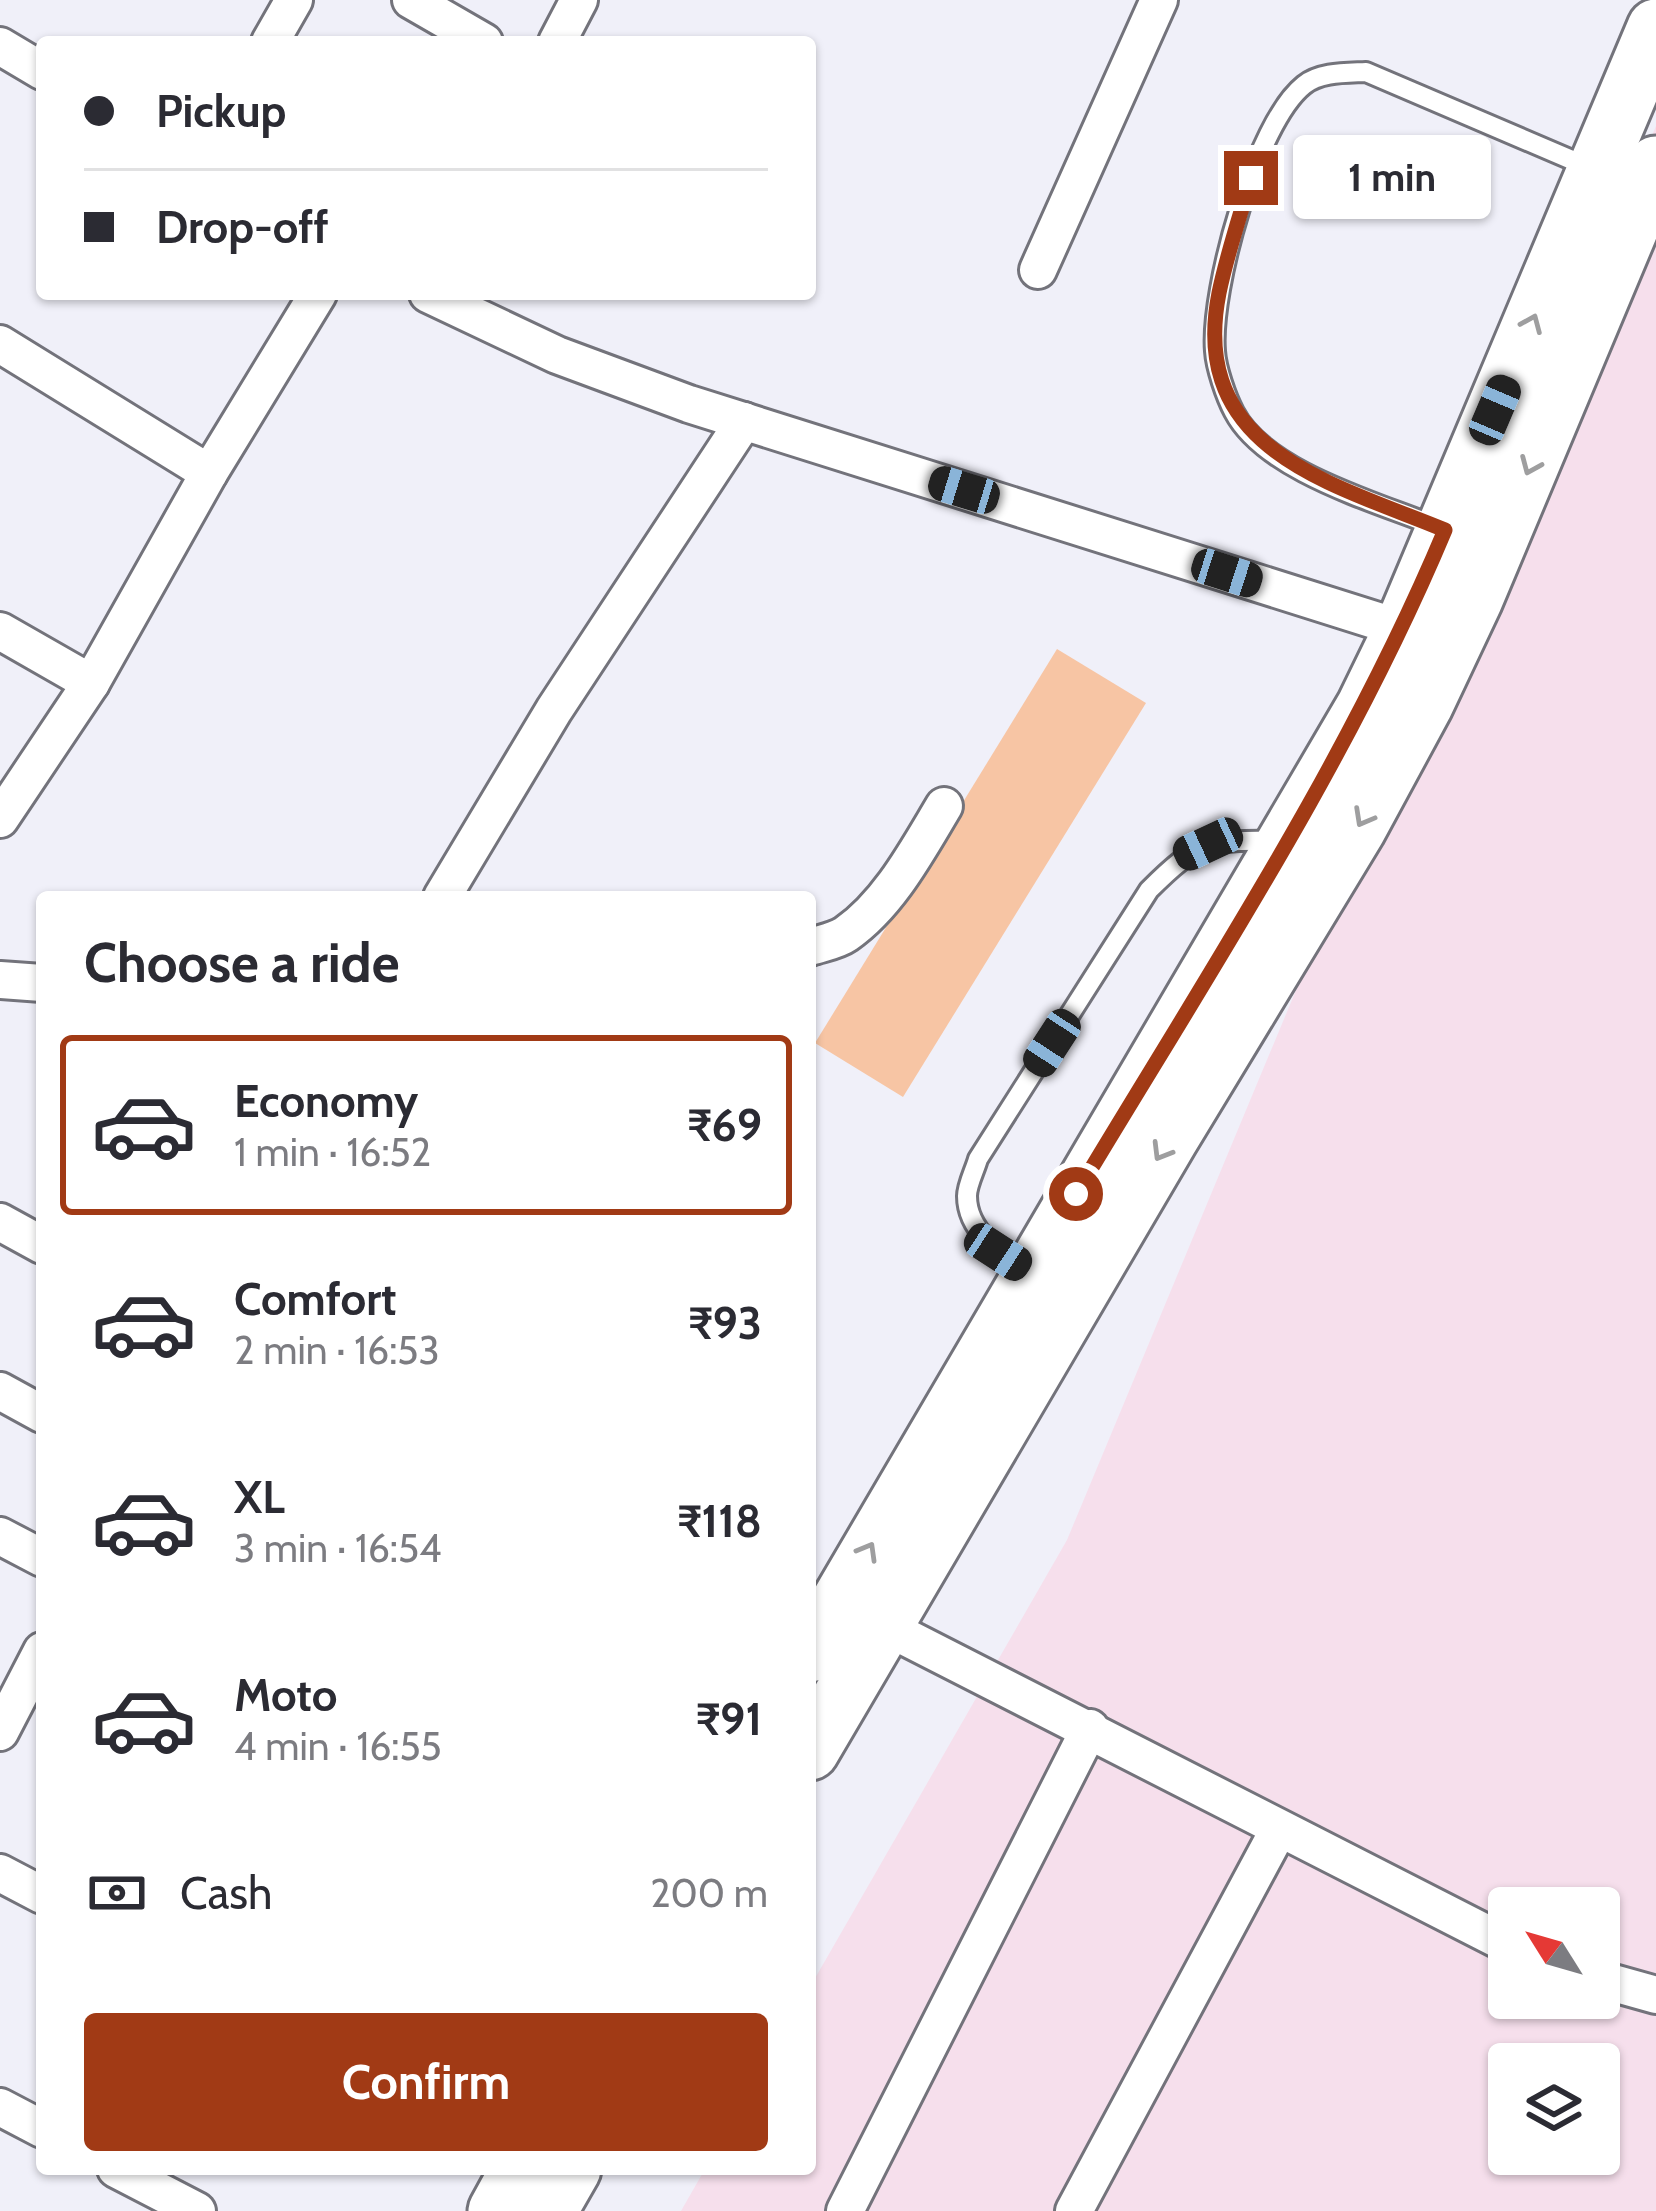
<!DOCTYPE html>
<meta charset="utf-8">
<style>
:root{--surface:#fff;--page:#f7f7f7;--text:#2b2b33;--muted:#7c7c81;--line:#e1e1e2;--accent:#a13a15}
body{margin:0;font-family:Cabin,sans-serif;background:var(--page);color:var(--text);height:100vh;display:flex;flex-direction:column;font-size:45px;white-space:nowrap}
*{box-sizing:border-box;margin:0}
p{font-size:39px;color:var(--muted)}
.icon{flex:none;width:66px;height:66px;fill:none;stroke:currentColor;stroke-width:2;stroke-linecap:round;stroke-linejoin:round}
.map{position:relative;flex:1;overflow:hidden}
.drawer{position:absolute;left:36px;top:891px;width:780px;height:1284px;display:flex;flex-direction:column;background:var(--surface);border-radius:12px;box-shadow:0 3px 9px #0004}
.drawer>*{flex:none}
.hud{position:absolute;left:36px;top:36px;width:780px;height:264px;border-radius:12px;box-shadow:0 3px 9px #0004;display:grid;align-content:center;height:264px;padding:0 48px;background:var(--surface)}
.needle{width:78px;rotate:307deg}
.fabs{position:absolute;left:1488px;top:1887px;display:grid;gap:24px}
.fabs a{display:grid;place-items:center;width:132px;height:132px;border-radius:12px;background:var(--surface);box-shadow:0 3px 9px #0004;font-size:60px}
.end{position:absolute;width:54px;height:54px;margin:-27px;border:15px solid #a13a15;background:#fff;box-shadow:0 0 0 6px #fff}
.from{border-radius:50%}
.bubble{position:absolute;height:84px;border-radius:12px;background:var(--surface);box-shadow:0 3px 9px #0004;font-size:39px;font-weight:800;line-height:84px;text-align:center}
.car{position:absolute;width:36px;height:72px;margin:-36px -18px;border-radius:15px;box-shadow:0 0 9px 3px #0007;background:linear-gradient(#222 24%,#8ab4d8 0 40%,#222 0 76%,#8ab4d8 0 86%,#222 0)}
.hud b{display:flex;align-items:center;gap:42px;height:114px;font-size:45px}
.hud b+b{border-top:3px solid var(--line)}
.hud i{width:30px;height:30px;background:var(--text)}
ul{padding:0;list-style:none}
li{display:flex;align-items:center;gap:36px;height:180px;margin:0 24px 18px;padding:0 24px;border:6px solid transparent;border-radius:12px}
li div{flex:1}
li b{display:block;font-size:45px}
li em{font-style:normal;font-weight:800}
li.active{border-color:var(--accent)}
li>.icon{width:108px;height:108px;stroke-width:1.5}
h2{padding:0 48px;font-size:54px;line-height:144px}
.pay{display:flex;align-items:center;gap:30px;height:132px;padding:0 48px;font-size:45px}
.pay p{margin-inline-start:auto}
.action{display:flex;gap:24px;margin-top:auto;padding:24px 48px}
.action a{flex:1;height:138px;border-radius:12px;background:var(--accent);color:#fff;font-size:48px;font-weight:800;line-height:138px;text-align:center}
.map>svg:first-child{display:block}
.education{fill:#f6dfec;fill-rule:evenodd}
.building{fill:#f7c5a4}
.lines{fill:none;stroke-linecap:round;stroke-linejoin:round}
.lane-casing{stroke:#73737b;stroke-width:24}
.street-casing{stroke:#73737b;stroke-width:42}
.primary-casing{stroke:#73737b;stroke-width:63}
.lane{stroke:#fff;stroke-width:18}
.street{stroke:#fff;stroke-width:36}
.primary{stroke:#fff;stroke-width:57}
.oneway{stroke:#9e9e9f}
.route{stroke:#a13a15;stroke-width:15}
</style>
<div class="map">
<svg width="1656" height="2211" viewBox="0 0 1656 2211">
<rect width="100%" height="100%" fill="#f0f0f9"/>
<path class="education" d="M1656,126V2211H681L705,2169H810V1987L1067,1540ZM1509,1908H1599V1998H1509ZM1509,2064H1599V2154H1509Z"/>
<path class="building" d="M1057,649L1146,703L903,1097L815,1043Z"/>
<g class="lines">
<defs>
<g id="lane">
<path d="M1440,528C1380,503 1266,473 1234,412C1226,397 1216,368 1215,351C1210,290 1256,123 1304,85C1320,72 1346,73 1366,72L1593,169"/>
<path d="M1026,1270C1000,1253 967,1231 967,1196C967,1185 975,1170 978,1159L1149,890C1198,841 1209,840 1278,841"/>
</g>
<g id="street">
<path d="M411,0L484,42"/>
<path d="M270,42L294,0"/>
<path d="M557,42L579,0"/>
<path d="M0,46L42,71"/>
<path d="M1038,270L1159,0"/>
<path d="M428,294L557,355L689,404L1403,629"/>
<path d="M0,344L209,473"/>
<path d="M0,631L91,683"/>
<path d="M0,819L91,683L209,473L318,294"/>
<path d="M442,897L554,710L744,421"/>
<path d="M810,947C822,943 836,941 846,934C889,904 917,851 944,806"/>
<path d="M0,980L42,983"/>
<path d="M0,1222L42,1245"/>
<path d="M0,1391L42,1414"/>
<path d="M0,1536L42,1558"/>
<path d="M882,1625L1509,1945"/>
<path d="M0,1732L42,1651"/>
<path d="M0,1873L42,1895"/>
<path d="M1599,1979L1656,1995"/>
<path d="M0,2107L42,2129"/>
<path d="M116,2169L197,2211"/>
<path d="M845,2211L1090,1728"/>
<path d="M1074,2211L1279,1829"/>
</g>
<g id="primary">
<path d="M810,1653L1365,707L1403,629L1656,28"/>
<path d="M810,1751L1169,1139L1357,829L1424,705L1474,599L1656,165"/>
<path d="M497,2211L520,2169"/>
<path d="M548,2211L572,2169"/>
</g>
</defs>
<use href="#lane" class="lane-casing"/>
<use href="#street" class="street-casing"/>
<use href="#primary" class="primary-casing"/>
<use href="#lane" class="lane"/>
<use href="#street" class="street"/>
<use href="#primary" class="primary"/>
</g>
<defs><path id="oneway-chevron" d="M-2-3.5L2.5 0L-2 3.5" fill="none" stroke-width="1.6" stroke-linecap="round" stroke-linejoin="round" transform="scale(3)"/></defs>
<g class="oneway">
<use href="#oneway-chevron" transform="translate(1532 323) rotate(-67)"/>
<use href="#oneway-chevron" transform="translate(1530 466) rotate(113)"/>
<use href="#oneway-chevron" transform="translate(1363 818) rotate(119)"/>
<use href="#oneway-chevron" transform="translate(1161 1152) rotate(121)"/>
<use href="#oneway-chevron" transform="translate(868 1551) rotate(-60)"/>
</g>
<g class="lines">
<path class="route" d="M1076,1194C1206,977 1347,764 1445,530C1331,483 1188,450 1219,293C1227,254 1240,216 1251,178"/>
</g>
</svg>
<div class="fabs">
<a><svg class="needle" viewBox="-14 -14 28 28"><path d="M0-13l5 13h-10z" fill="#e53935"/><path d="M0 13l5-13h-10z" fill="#7c7c81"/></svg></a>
<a><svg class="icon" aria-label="layers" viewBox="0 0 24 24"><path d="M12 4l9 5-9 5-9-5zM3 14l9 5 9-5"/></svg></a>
</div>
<i class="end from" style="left:1076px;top:1194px"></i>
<i class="end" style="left:1251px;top:178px"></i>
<div class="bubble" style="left:1293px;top:135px;width:198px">1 min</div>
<i class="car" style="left:1495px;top:410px;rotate:23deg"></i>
<i class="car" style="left:964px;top:490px;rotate:287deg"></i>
<i class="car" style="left:1227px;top:573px;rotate:108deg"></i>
<i class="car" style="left:1208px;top:844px;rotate:245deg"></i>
<i class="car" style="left:1052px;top:1043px;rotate:213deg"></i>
<i class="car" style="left:998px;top:1252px;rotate:123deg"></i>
<div class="hud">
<b><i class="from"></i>Pickup</b>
<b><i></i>Drop-off</b>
</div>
<section class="drawer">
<h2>Choose a ride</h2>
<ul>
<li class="active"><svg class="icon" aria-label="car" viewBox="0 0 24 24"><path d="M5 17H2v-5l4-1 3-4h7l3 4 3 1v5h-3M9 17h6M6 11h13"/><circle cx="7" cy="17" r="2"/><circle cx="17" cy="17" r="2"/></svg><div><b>Economy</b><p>1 min · 16:52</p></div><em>₹69</em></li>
<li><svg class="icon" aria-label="car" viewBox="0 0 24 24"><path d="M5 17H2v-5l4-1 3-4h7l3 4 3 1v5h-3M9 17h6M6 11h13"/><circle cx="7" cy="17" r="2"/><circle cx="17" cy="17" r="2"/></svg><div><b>Comfort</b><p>2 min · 16:53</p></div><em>₹93</em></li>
<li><svg class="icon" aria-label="car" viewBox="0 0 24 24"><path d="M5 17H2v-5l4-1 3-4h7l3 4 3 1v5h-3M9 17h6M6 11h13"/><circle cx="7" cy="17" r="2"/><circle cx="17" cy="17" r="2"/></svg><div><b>XL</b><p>3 min · 16:54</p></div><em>₹118</em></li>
<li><svg class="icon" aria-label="car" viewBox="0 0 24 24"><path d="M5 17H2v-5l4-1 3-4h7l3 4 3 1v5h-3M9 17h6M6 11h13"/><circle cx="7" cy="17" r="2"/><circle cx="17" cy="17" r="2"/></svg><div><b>Moto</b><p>4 min · 16:55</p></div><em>₹91</em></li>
</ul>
<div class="pay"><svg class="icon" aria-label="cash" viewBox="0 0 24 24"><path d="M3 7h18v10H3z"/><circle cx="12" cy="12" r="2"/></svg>Cash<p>200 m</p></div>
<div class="action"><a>Confirm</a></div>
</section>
</div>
